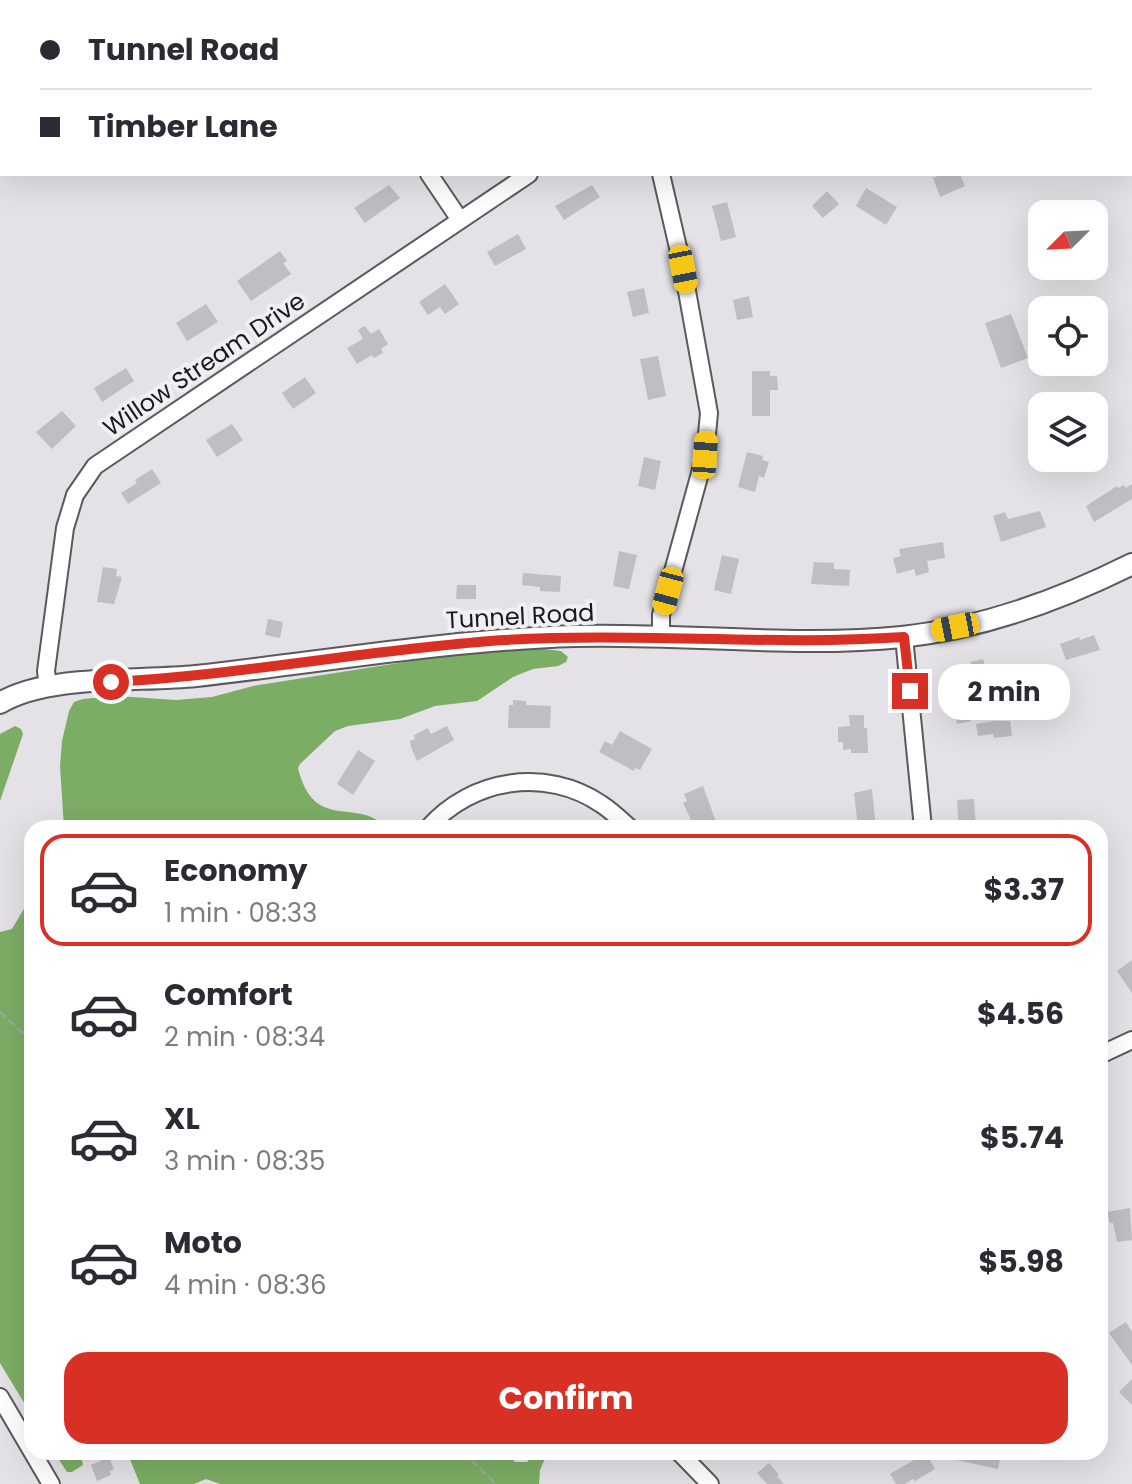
<!DOCTYPE html>
<meta charset="utf-8">
<style>
:root{--surface:#fff;--page:#f2f2f3;--text:#2b2b33;--muted:#7c7c81;--line:#e1e1e2;--accent:#d93025}
body{margin:0;font-family:Poppins,sans-serif;background:var(--page);color:var(--text);height:100vh;display:flex;flex-direction:column;font-size:30px;white-space:nowrap}
*{box-sizing:border-box;margin:0}
p{font-size:26px;color:var(--muted)}
.icon{flex:none;width:44px;height:44px;fill:none;stroke:currentColor;stroke-width:2;stroke-linecap:round;stroke-linejoin:round}
.map{position:relative;flex:1;overflow:hidden}
.details{position:absolute;left:24px;top:820px;width:1084px;height:640px;display:flex;flex-direction:column;background:var(--surface);border-radius:24px;box-shadow:0 8px 32px #0002}
.details>*{flex:none}
.top-card{position:absolute;left:0px;top:0px;width:1132px;height:176px;box-shadow:0 8px 32px #0002;display:grid;align-content:center;height:176px;padding:0 40px;background:var(--surface)}
.needle{width:52px;rotate:246deg}
.tools{position:absolute;left:1028px;top:200px;display:grid;gap:16px}
.tools a{display:grid;place-items:center;width:80px;height:80px;border-radius:16px;background:var(--surface);box-shadow:0 8px 32px #0002;font-size:40px}
.end{position:absolute;width:36px;height:36px;margin:-18px;border:10px solid #d93025;background:#fff;box-shadow:0 0 0 4px #fff}
.from{border-radius:50%}
.bubble{position:absolute;height:56px;border-radius:24px;background:var(--surface);box-shadow:0 8px 32px #0002;font-size:26px;font-weight:700;line-height:56px;text-align:center}
.car{position:absolute;width:24px;height:48px;margin:-24px -12px;border-radius:10px;box-shadow:0 0 6px 2px #0007;background:linear-gradient(#f5c518 24%,#345 0 40%,#f5c518 0 76%,#345 0 86%,#f5c518 0)}
.top-card b{display:flex;align-items:center;gap:28px;height:76px;font-size:30px}
.top-card b+b{border-top:2px solid var(--line)}
.top-card i{width:20px;height:20px;background:var(--text)}
ul{padding:14px 0 0;list-style:none}
li{display:flex;align-items:center;gap:24px;height:112px;margin:0 16px 12px;padding:0 24px;border:4px solid transparent;border-radius:24px}
li div{flex:1}
li b{display:block;font-size:30px}
li em{font-style:normal;font-weight:700}
li.on{border-color:var(--accent)}
li>.icon{width:72px;height:72px;stroke-width:1.5}
.cta{display:flex;gap:16px;margin-top:auto;padding:16px 40px}
.cta a{flex:1;height:92px;border-radius:24px;background:var(--accent);color:#fff;font-size:32px;font-weight:700;line-height:92px;text-align:center}
.map>svg:first-child{display:block}
.forest{fill:#7cad65}
.building{fill:#c0bec2}
.lines{fill:none;stroke-linecap:round;stroke-linejoin:round}
.minor-casing{stroke:#5a595c;stroke-width:20}
.major-casing{stroke:#5a595c;stroke-width:24}
.path{stroke:#a7a6a9;stroke-width:2;stroke-dasharray:8 4;stroke-linecap:butt}
.minor{stroke:#fff;stroke-width:16}
.major{stroke:#fff;stroke-width:20}
.route{stroke:#d93025;stroke-width:10}
.labels{text-anchor:middle;dominant-baseline:central;stroke-width:8;stroke-linejoin:round;paint-order:stroke}
.street-label{font-size:24px;fill:#1a1a1b;stroke:#f1eff3}
</style>
<div class="map">
<svg width="1132" height="1484" viewBox="0 0 1132 1484">
<rect width="100%" height="100%" fill="#e4e2e6"/>
<g class="forest">
<path d="M535,648L561,651L568,657L566,662L558,666L533,669L513,677L477,701L435,706L400,719L348,726L335,731L300,764L298,768C314,834 358,796 387,828H64L60,766L62,741L69,711L74,702L83,699L117,696L176,700L212,697L253,686L437,657Z"/>
<path d="M15,726L21,729L23,734L0,801V734Z"/>
<path d="M32,895V1416L0,1363V932L12,929Z"/>
<path d="M54,1452H80L83,1465L72,1472H67Z"/>
<path d="M127,1452H504L515,1462H527L536,1452H548L540,1470L539,1484H220L206,1479L194,1484H140Z"/>
</g>
<g class="building">
<path d="M943,174H960L965,186L940,197L933,178Z"/>
<path d="M389,185L400,198L365,223L354,208Z"/>
<path d="M592,185L600,197L564,220L555,206Z"/>
<path d="M866,188L897,207L886,225L856,206Z"/>
<path d="M827,191L839,204L823,218L812,206Z"/>
<path d="M727,202L736,237L721,241L712,206Z"/>
<path d="M518,234L526,249L495,266L487,252Z"/>
<path d="M280,251L287,261L283,263L291,274L251,301L237,281Z"/>
<path d="M445,284L459,304L445,314L440,307L428,315L419,302Z"/>
<path d="M644,288L649,313L633,317L627,292Z"/>
<path d="M749,296L753,317L737,320L733,300Z"/>
<path d="M206,304L218,322L187,341L176,323Z"/>
<path d="M1011,314L1028,358L1001,368L985,323Z"/>
<path d="M365,326L371,334L379,329L388,344L381,349L383,353L374,358L372,355L357,364L347,348L363,339L358,330Z"/>
<path d="M658,356L666,396L648,400L640,359Z"/>
<path d="M126,368L134,381L102,402L94,388Z"/>
<path d="M752,371H770V376H777L778,390H770V416H752Z"/>
<path d="M305,377L316,393L293,409L282,393Z"/>
<path d="M62,411L76,426L52,449L36,432Z"/>
<path d="M232,424L243,440L217,457L206,440Z"/>
<path d="M747,452L763,456L762,460L769,462L764,478L759,476L755,492L738,487Z"/>
<path d="M644,457L661,461L655,490L638,486Z"/>
<path d="M152,469L161,483L128,504L121,493L137,483L135,480Z"/>
<path d="M1132,484V499L1094,522L1086,506L1117,486L1118,488L1124,485L1126,488Z"/>
<path d="M1040,511L1046,527L1001,542L993,516L1005,512L1008,519Z"/>
<path d="M943,542L945,558L927,561L929,572L916,576L914,569L897,574L893,558L901,556L899,549Z"/>
<path d="M619,551L637,555L629,589L613,586Z"/>
<path d="M722,555L739,559L731,594L714,590Z"/>
<path d="M814,562L834,563V569L850,570L849,586L811,584Z"/>
<path d="M103,567L117,569L116,576L122,577L114,604L97,602Z"/>
<path d="M523,573L561,576L560,592L540,591V587L522,585Z"/>
<path d="M457,585H476V599H456Z"/>
<path d="M268,619L283,622L280,638L265,635Z"/>
<path d="M1094,635L1100,650L1066,660L1060,644L1079,637L1080,640Z"/>
<path d="M983,659L988,677L975,680L970,662Z"/>
<path d="M967,697L971,721L957,724L952,699Z"/>
<path d="M513,700L526,701V705L551,706L550,728H508L509,705H513Z"/>
<path d="M849,715H864V728H867L868,753H851V749L843,750V742H838V727L850,726Z"/>
<path d="M995,721H1010L1012,736L994,738L993,734L978,736L976,724Z"/>
<path d="M447,726L454,740L417,761L411,747L410,741L415,739L414,735L428,728L431,734Z"/>
<path d="M620,731L652,749L640,770L635,768L634,771L599,752L605,741L612,745Z"/>
<path d="M358,750L375,761L353,795L337,784Z"/>
<path d="M703,786L716,822L710,825L712,828H695L683,803L687,801L684,794Z"/>
<path d="M872,789L876,828H858L854,793Z"/>
<path d="M974,799L976,828H959L957,800Z"/>
<path d="M1132,960V993L1117,971Z"/>
<path d="M1130,1208L1132,1240L1117,1242L1113,1223H1110L1107,1212Z"/>
<path d="M1126,1322L1132,1332V1365L1109,1333Z"/>
<path d="M1132,1379V1405L1119,1392Z"/>
<path d="M942,1452H994L1001,1454L998,1469L942,1457Z"/>
<path d="M926,1453L935,1469L915,1481L913,1479L905,1484H896L890,1474Z"/>
<path d="M109,1457L114,1469L110,1471L111,1475L97,1481L91,1465Z"/>
<path d="M769,1463L779,1475L777,1476L784,1484H767L757,1473Z"/>
</g>
<g class="lines">
<defs>
<g id="minor">
<path d="M1,0L2,13"/>
<path d="M623,0V2"/>
<path d="M879,0L880,2"/>
<path d="M1130,44L1132,42"/>
<path d="M0,125H2"/>
<path d="M429,174L460,220"/>
<path d="M904,637L923,828"/>
<path d="M661,638V615L705,455L709,413L683,269L661,174"/>
<path d="M48,686L46,671L65,528L75,495L95,466L529,174"/>
<path d="M428,828C472,778 546,767 601,804C612,811 621,820 630,828"/>
<path d="M1100,1055L1132,1040"/>
<path d="M0,1397L51,1484"/>
<path d="M679,1452L710,1484"/>
</g>
<path id="major" d="M0,703C49,674 138,682 196,676C322,662 448,640 575,636C684,633 794,648 902,637C983,628 1060,600 1132,564"/>
</defs>
<use href="#minor" class="minor-casing"/>
<use href="#major" class="major-casing"/>
<g class="path">
<path d="M0,1012L32,1042"/>
<path d="M463,1452L496,1484"/>
</g>
<use href="#minor" class="minor"/>
<use href="#major" class="major"/>
</g>
<g class="lines">
<path class="route" d="M111,682C242,675 372,649 504,640C637,632 771,646 904,637L910,691"/>
</g>
<g class="labels">
<g class="street-label">
<text transform="translate(204 364) rotate(-34)">Willow Stream Drive</text>
<text transform="translate(520 616) rotate(-3)">Tunnel Road</text>
</g>
</g>
</svg>
<div class="tools">
<a><svg class="needle" viewBox="-14 -14 28 28"><path d="M0-13l5 13h-10z" fill="#e53935"/><path d="M0 13l5-13h-10z" fill="#7c7c81"/></svg></a>
<a><svg class="icon" aria-label="locate" viewBox="0 0 24 24"><circle cx="12" cy="12" r="6"/><path d="M12 2v4M12 18v4M2 12h4M18 12h4"/></svg></a>
<a><svg class="icon" aria-label="layers" viewBox="0 0 24 24"><path d="M12 4l9 5-9 5-9-5zM3 14l9 5 9-5"/></svg></a>
</div>
<i class="end from" style="left:111px;top:682px"></i>
<i class="end" style="left:910px;top:691px"></i>
<div class="bubble" style="left:938px;top:664px;width:132px">2 min</div>
<i class="car" style="left:683px;top:269px;rotate:169deg"></i>
<i class="car" style="left:705px;top:455px;rotate:4deg"></i>
<i class="car" style="left:668px;top:591px;rotate:195deg"></i>
<i class="car" style="left:955px;top:627px;rotate:259deg"></i>
<div class="top-card">
<b><i class="from"></i>Tunnel Road</b>
<b><i></i>Timber Lane</b>
</div>
<section class="details">
<ul>
<li class="on"><svg class="icon" aria-label="car" viewBox="0 0 24 24"><path d="M5 17H2v-5l4-1 3-4h7l3 4 3 1v5h-3M9 17h6M6 11h13"/><circle cx="7" cy="17" r="2"/><circle cx="17" cy="17" r="2"/></svg><div><b>Economy</b><p>1 min · 08:33</p></div><em>$3.37</em></li>
<li><svg class="icon" aria-label="car" viewBox="0 0 24 24"><path d="M5 17H2v-5l4-1 3-4h7l3 4 3 1v5h-3M9 17h6M6 11h13"/><circle cx="7" cy="17" r="2"/><circle cx="17" cy="17" r="2"/></svg><div><b>Comfort</b><p>2 min · 08:34</p></div><em>$4.56</em></li>
<li><svg class="icon" aria-label="car" viewBox="0 0 24 24"><path d="M5 17H2v-5l4-1 3-4h7l3 4 3 1v5h-3M9 17h6M6 11h13"/><circle cx="7" cy="17" r="2"/><circle cx="17" cy="17" r="2"/></svg><div><b>XL</b><p>3 min · 08:35</p></div><em>$5.74</em></li>
<li><svg class="icon" aria-label="car" viewBox="0 0 24 24"><path d="M5 17H2v-5l4-1 3-4h7l3 4 3 1v5h-3M9 17h6M6 11h13"/><circle cx="7" cy="17" r="2"/><circle cx="17" cy="17" r="2"/></svg><div><b>Moto</b><p>4 min · 08:36</p></div><em>$5.98</em></li>
</ul>
<div class="cta"><a>Confirm</a></div>
</section>
</div>
